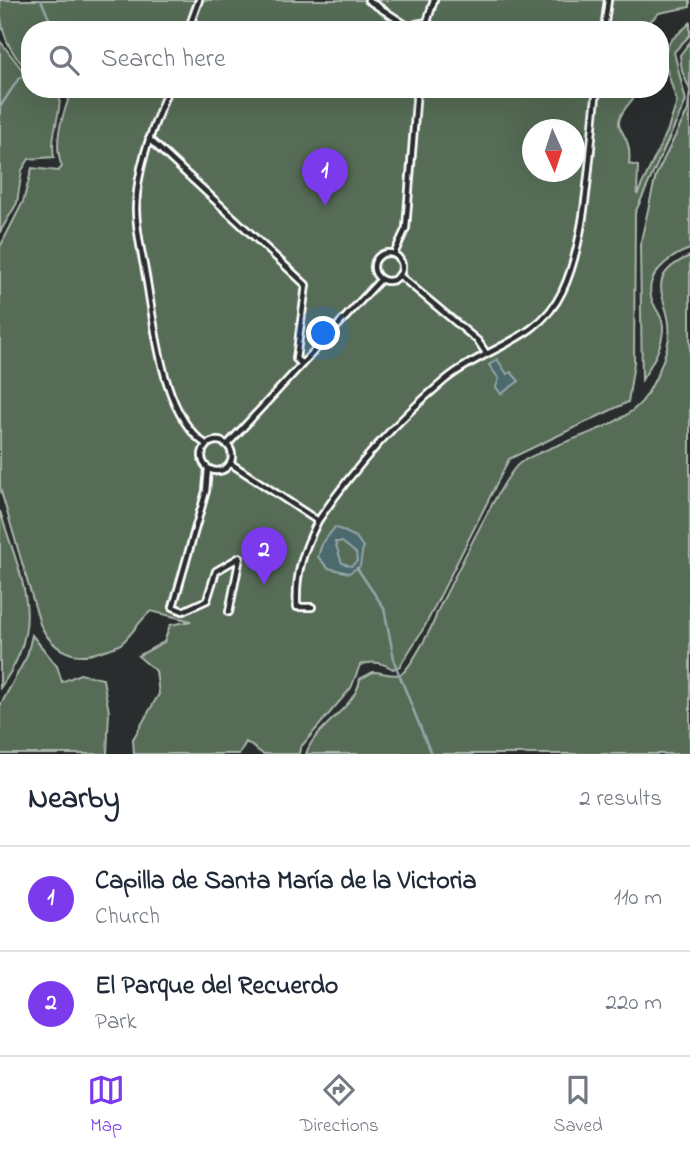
<!DOCTYPE html>
<meta charset="utf-8">
<style>
:root{--surface:#fff;--page:#f6f6f7;--text:#1f2937;--muted:#747a83;--line:#e0e1e3;--accent:#7c3aed}
body{margin:0;font-family:"Indie Flower",sans-serif;background:var(--page);color:var(--text)}
.compass{position:absolute;left:522px;top:119px;width:63px;height:63px;border-radius:50%;background:var(--surface);box-shadow:0 7px 28px #0002;rotate:177deg}
.you{position:absolute;left:324px;top:334px;width:24px;height:24px;margin:-18px;border:5px solid #fff;border-radius:50%;background:#1a73e8;box-shadow:0 0 0 10px #1a73e833}
.badge{display:grid;place-items:center;width:46px;height:46px;border-radius:50%;background:var(--accent);color:#fff;font-size:23px;font-weight:700}
.pin{position:absolute;translate:-50% -58px;filter:drop-shadow(0 2px 4px #0008)}
.pin::after{content:'';position:absolute;top:37px;width:24px;height:21px;background:inherit;clip-path:polygon(0 0,100% 0,50% 100%)}
.list{margin:0;padding:0;list-style:none}
h2{display:flex;justify-content:space-between;align-items:center;height:91px;margin:0;padding:0 28px;font-size:30px}
h2 small{font-size:23px;font-weight:400;color:var(--muted)}
.list li{display:grid;grid-template-columns:46px 1fr auto;gap:21px;align-items:center;box-sizing:border-box;height:105px;padding:0 28px;border-top:2px solid var(--line)}
.list b{display:block;font-size:26px;white-space:nowrap}
.list p{margin:0;font-size:23px;white-space:nowrap;color:var(--muted)}
.list em{font-size:23px;font-style:normal;color:var(--muted)}
.icon{flex:none;width:38px;height:38px;fill:none;stroke:currentColor;stroke-width:2;stroke-linecap:round;stroke-linejoin:round}
.map{position:relative;flex:none;width:690px;height:754px;overflow:hidden}
.search{position:absolute;background:var(--surface);box-shadow:0 7px 28px #0002;left:21px;right:21px;top:21px;height:77px;display:flex;align-items:center;gap:18px;box-sizing:border-box;padding:0 24px;border-radius:28px;color:var(--muted);font-size:26px}
.sheet{height:301px;background:var(--surface)}
nav{display:flex;justify-content:space-around;align-items:center;box-sizing:border-box;height:98px;border-top:2px solid var(--line);background:var(--surface);font-size:19px;color:var(--muted)}
nav a{display:grid;justify-items:center;gap:4px}
nav .on{color:var(--accent)}
.map>svg:first-child{display:block}
.green{fill:#566c57;stroke:#aab6ab;stroke-width:2;fill-rule:evenodd}
.water{fill:#4c6a6e;stroke:#94a6a8;stroke-width:2;fill-rule:evenodd}
.lines{fill:none;stroke-linecap:round;stroke-linejoin:round}
.stream{stroke:#94a6a8;stroke-width:2.5}
.lane-casing{stroke:#fff;stroke-width:10}
.lane{stroke:#2a2d2e;stroke-width:4.5}
</style>
<div class="map">
<svg width="690" height="754" viewBox="0 0 690 754">
<rect width="100%" height="100%" fill="#2a2d2e"/>
<filter id="ink" filterUnits="userSpaceOnUse"><feTurbulence type="fractalNoise" baseFrequency=".0143" numOctaves="2"/><feDisplacementMap in="SourceGraphic" scale="14" xChannelSelector="R" yChannelSelector="G"/><feConvolveMatrix kernelMatrix="1 2 1 2 8 2 1 2 1" color-interpolation-filters="sRGB"/></filter>
<g filter="url(#ink)">
<!-- green -->
<path class="green" d="M0 0H690V7L659 13 641 30H30V72C7 51 0 31 0 0Z
M690 23V35L674 52 686 101 635 213 634 363 628 402 509 459 425 626 400 666 393 669C382 662 372 660 360 665L351 688 300 748 299 754H263L246 742 239 754H134L133 739 159 694 156 671 138 656 164 642 170 625 191 621 151 611C140 620 133 633 122 643 117 647 108 649 102 651 74 662 52 650 40 624L0 488V247L23 202 32 168 58 171 62 167C52 140 63 115 72 89H642C596 137 634 120 629 164L638 166 637 195 667 132 677 102 663 58 670 41ZM532 130H574V172H532Z
M0 41 30 80V89H47L60 97C60 118 50 135 54 157L29 159 22 170 17 203 0 232Z
M690 42V249C670 256 643 275 652 300 656 311 664 318 663 330 662 348 651 365 642 380L640 245 656 175 688 110 690 90 682 71 680 55Z
M690 256V754H306C315 725 356 709 360 679L373 672C382 672 393 677 401 674 410 669 435 623 437 612 450 587 504 473 520 463 552 441 625 430 646 396 656 379 666 357 669 337 674 302 637 279 690 256Z
M0 511C21 579 48 623 0 688Z
M32 635 57 666 62 682 80 674 103 679 109 712 107 754H0V706L27 656Z"/>
<!-- water -->
<path class="water" d="M497 359 507 374 511 372 519 381 501 394 496 387 499 379 489 365Z
M335 527 356 537 363 547 360 566 349 573 328 568 318 557 322 544ZM335 542H342L356 553 357 561 351 566 342 563Z"/>
<g class="lines">
<!-- stream -->
<path class="stream" d="M41 0 54 30
M0 107 19 78 30 74
M357 568 384 608 395 664 431 754
M0 708V710"/>
<!-- lane casing -->
<g class="lane-casing">
<path id="lane" d="M368 0 412 29
M427 22 434 0
M411 29 416 24 427 22 436 30
M188 30 199 0
M604 30 608 0
M168 89C153 128 137 165 136 208 136 232 143 258 147 282 155 329 163 417 207 445
M149 139 306 285 296 359 302 364
M374 267a14 14 0 1 1 28 0a14 14 0 1 1-28 0Z
M394 254 406 228 417 89
M399 275 478 341 486 353
M202 456a15 15 0 1 1 30 0a15 15 0 1 1-30 0Z
M227 445 381 279
M230 463 318 521C353 469 397 420 445 380 483 348 539 341 562 292 588 238 589 150 597 89
M208 468 206 491 173 607 183 611 207 600 216 571 240 557 229 612
M312 607H297C295 574 303 551 318 521"/>
</g>
<!-- lane -->
<use href="#lane" class="lane"/>
</g>
</g>
</svg>
<svg class="compass" viewBox="-18 -18 36 36"><path d="M0-13l5 13h-10z" fill="#e53935"/><path d="M0 13l5-13h-10z" fill="#747a83"/></svg>
<div class="you"></div>
<div class="pin badge" style="left:325px;top:206px">1</div>
<div class="pin badge" style="left:264px;top:585px">2</div>
<div class="search"><svg class="icon" aria-label="search" viewBox="0 0 24 24"><circle cx="10" cy="10" r="6"/><path d="M15 15l6 6"/></svg>Search here</div>
</div>
<section class="sheet">
<h2>Nearby<small>2 results</small></h2>
<ul class="list">
<li><span class="badge">1</span><div><b>Capilla de Santa María de la Victoria</b><p>Church</p></div><em>110 m</em></li>
<li><span class="badge">2</span><div><b>El Parque del Recuerdo</b><p>Park</p></div><em>220 m</em></li>
</ul>
</section>
<nav>
<a class="on"><svg class="icon" aria-label="map" viewBox="0 0 24 24"><path d="M3 6l6-2 6 2 6-2v14l-6 2-6-2-6 2zM9 4v14M15 6v14"/></svg>Map</a>
<a><svg class="icon" aria-label="directions" viewBox="0 0 24 24"><path d="M12 3l9 9-9 9-9-9zM9 14v-3h6M13 9l2 2-2 2"/></svg>Directions</a>
<a><svg class="icon" aria-label="saved" viewBox="0 0 24 24"><path d="M7 4h10v16l-5-4-5 4z"/></svg>Saved</a>
</nav>
